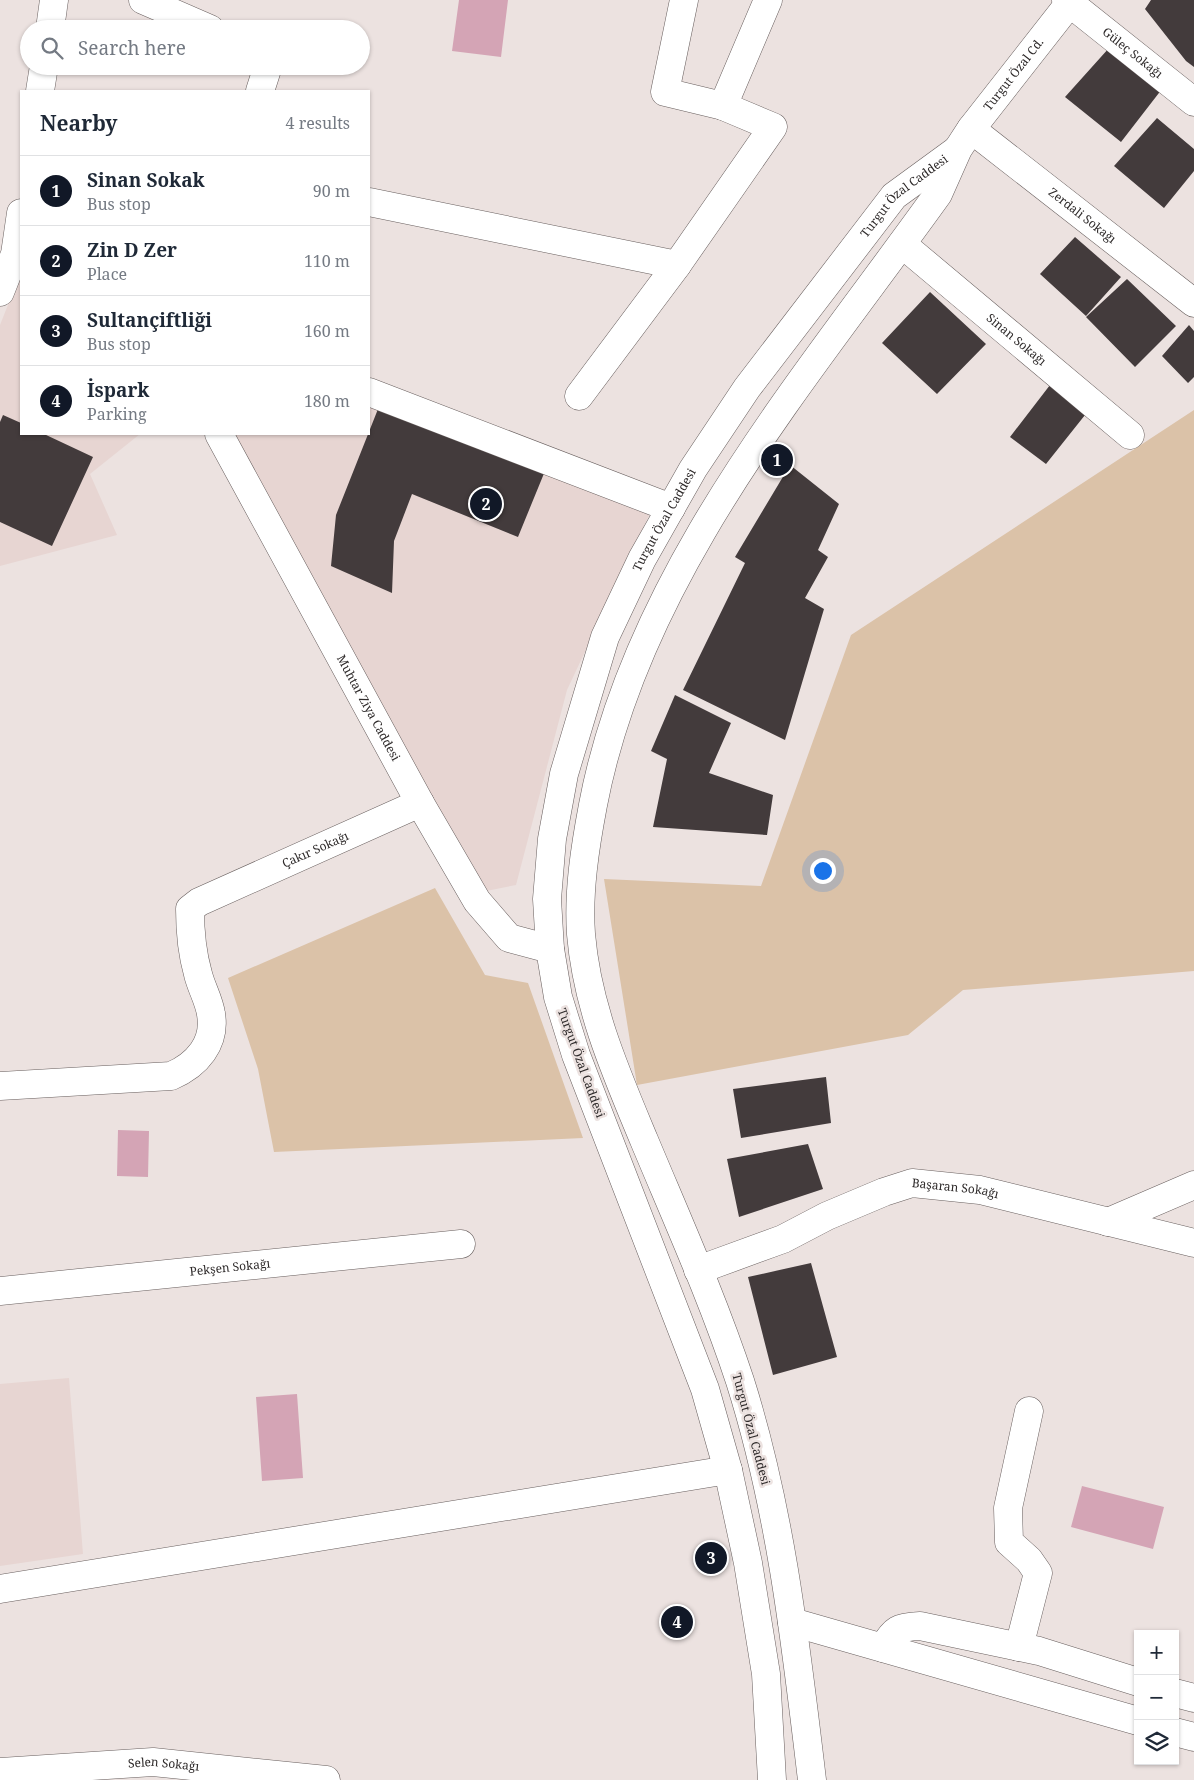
<!DOCTYPE html>
<meta charset="utf-8">
<style>
:root{--surface:#fff;--page:#f6f6f7;--text:#1f2937;--muted:#747a83;--line:#e0e1e3;--accent:#111827}
body{margin:0;font-family:"Noto Serif",serif;background:var(--page);color:var(--text)}
.controls{position:absolute;right:15px;bottom:15px;display:grid;overflow:hidden;border-radius:0px;box-shadow:0 1px 4px #0004}
.controls button{width:45px;height:45px;display:grid;place-items:center;padding:0;border:0;border-bottom:1px solid var(--line);background:var(--surface);color:var(--text);font:25px sans-serif}
.you{position:absolute;left:822px;top:870px;width:18px;height:18px;margin:-12px;border:4px solid #fff;border-radius:50%;background:#1a73e8;box-shadow:0 0 0 8px #1a73e833}
.badge{display:grid;place-items:center;width:32px;height:32px;border-radius:50%;background:var(--accent);color:#fff;font-size:16px;font-weight:700}
.pin{position:absolute;translate:-50% -50%;border:2px solid #fff;box-shadow:0 1px 5px #0006}
.list{margin:0;padding:0;list-style:none}
h2{display:flex;justify-content:space-between;align-items:center;height:65px;margin:0;padding:0 20px;font-size:21px}
h2 small{font-size:16px;font-weight:400;color:var(--muted)}
.list li{display:grid;grid-template-columns:32px 1fr auto;gap:15px;align-items:center;box-sizing:border-box;height:70px;padding:0 20px;border-top:1px solid var(--line)}
.list b{display:block;font-size:19px;white-space:nowrap}
.list p{margin:0;font-size:16px;white-space:nowrap;color:var(--muted)}
.list em{font-size:16px;font-style:normal;color:var(--muted)}
.icon{flex:none;width:28px;height:28px;fill:none;stroke:currentColor;stroke-width:2;stroke-linecap:round;stroke-linejoin:round}
.map{position:relative;flex:none;width:1194px;height:1780px;overflow:hidden}
.search{position:absolute;background:var(--surface);box-shadow:0 1px 4px #0004;left:20px;top:20px;width:350px;height:55px;display:flex;align-items:center;gap:12px;box-sizing:border-box;padding:0 18px;border-radius:28px;color:var(--muted);font-size:19px}
.panel{position:absolute;background:var(--surface);box-shadow:0 1px 4px #0004;left:20px;top:90px;width:350px;height:345px;border-radius:0px}
.map>svg:first-child{display:block}
.built{fill:#e7d5d2}
.green{fill:#dbc2a8}
.water{fill:#d4a4b5}
.building{fill:#433b3c}
.lines{fill:none;stroke-linecap:round;stroke-linejoin:round}
.minor-casing{stroke:#685f5e;stroke-width:29}
.major-casing{stroke:#685f5e;stroke-width:29}
.minor{stroke:#fff;stroke-width:28}
.major{stroke:#fff;stroke-width:28}
.labels{text-anchor:middle;stroke-width:5;stroke-linejoin:round;paint-order:stroke}
.street-label{font-size:12px;fill:#2f2b2b;stroke:#ece2e0}
</style>
<div class="map">
<svg width="1194" height="1780" viewBox="0 0 1194 1780">
<rect width="100%" height="100%" fill="#ece2e0"/>
<!-- built -->
<path class="built" d="M21 272V434H140L90 474 117 535 0 566V325Z
M369 390 651 511 567 690 516 885 471 894 211 434H369Z
M69 1378 83 1554 0 1566V1384Z"/>
<!-- green -->
<path class="green" d="M1194 410V971L963 990 908 1035 637 1085 604 879 761 886 851 635Z
M435 888 485 975 528 983 583 1138 274 1152 258 1069 228 978Z"/>
<!-- water -->
<path class="water" d="M459 0H508L501 57 452 51Z
M118 1130 149 1131 148 1177 117 1176Z
M297 1394 303 1478 262 1481 256 1397Z
M1082 1486 1164 1507 1153 1549 1071 1527Z"/>
<!-- building -->
<path class="building" d="M1151 0H1194V67L1186 61 1145 9Z
M1109 48 1162 89 1121 142 1065 97Z
M1157 118 1194 149V171L1164 208 1114 166Z
M1075 237 1121 277 1086 316 1040 274Z
M1127 279 1176 326 1135 367 1086 317Z
M930 292 986 344 937 394 882 343Z
M1189 325 1194 331V377L1188 383 1162 356Z
M1050 385 1085 415 1046 464 1010 437Z
M378 409 545 471 518 537 412 494 394 541 392 593 331 566 336 515Z
M3 415 21 423V434H44L93 457 52 546 0 522V422Z
M790 465 839 504 818 550 828 557 805 598 824 609 785 740 683 690 745 563 735 557Z
M675 695 731 723 709 773 773 795 767 835 653 827 667 759 651 751Z
M826 1077 831 1123 741 1138 733 1089Z
M808 1144 823 1189 739 1217 727 1159Z
M811 1263 837 1357 773 1375 748 1277Z"/>
<g class="lines">
<!-- minor casing -->
<g class="minor-casing">
<g id="minor">
<path d="M143 0 210 29"/>
<path id="s1" d="M1066 0 1194 102"/>
<path d="M50 29 54 0"/>
<path d="M40 91 44 66"/>
<path d="M260 91 268 66"/>
<path d="M723 106 768 0"/>
<path id="s2" d="M971 129 1194 303"/>
<path d="M369 202 677 265 773 127 723 106 665 92 684 0"/>
<path id="s3" d="M902 244 1130 435"/>
<path d="M0 292 15 254 21 213"/>
<path d="M369 392 671 508"/>
<path d="M579 396 677 265"/>
<path id="s4" d="M219 434 420 803 477 901 509 938 550 949"/>
<path id="s5" d="M0 1086 171 1076C197 1065 216 1043 211 1014 209 1000 201 987 198 974 192 953 190 931 190 909L199 902 420 803"/>
<path d="M1108 1222 1194 1185"/>
<path id="s6" d="M698 1270 783 1239 827 1216 884 1192 912 1183 980 1190 1194 1243"/>
<path id="s7" d="M0 1291 461 1244"/>
<path d="M0 1589 728 1470"/>
<path d="M792 1622 1138 1721"/>
<path d="M1019 1647 1038 1573 1029 1560 1009 1542 1008 1508 1029 1411"/>
<path d="M883 1648C894 1629 898 1627 920 1626L1039 1651 1138 1682"/>
<path d="M1175 1693 1194 1698"/>
<path d="M1175 1732 1194 1737"/>
<path id="s8" d="M0 1772 153 1762 326 1780"/>
</g>
</g>
<!-- major casing -->
<g class="major-casing">
<g id="major">
<path id="s9" d="M772 1780 766 1674 748 1563 728 1470 705 1389 576 1055 558 997 550 949 547 899 552 839 564 774 605 637 642 559 693 469 747 388 894 196 957 150"/>
<path id="s10" d="M812 1780C796 1646 781 1510 740 1381 713 1299 677 1219 644 1140 616 1073 587 1007 581 934 578 892 585 847 593 805 637 573 804 381 938 194L958 149 971 129 1072 0"/>
</g>
</g>
<!-- minor -->
<use href="#minor" class="minor"/>
<!-- major -->
<use href="#major" class="major"/>
</g>
<g class="labels">
<!-- street labels -->
<g class="street-label">
<text dy="4" stroke="none"><textPath href="#s1" startOffset="85">Güleç Sokağı</textPath></text>
<text dy="4" stroke="none"><textPath href="#s10" startOffset="1862">Turgut Özal Cd.</textPath></text>
<text dy="4" stroke="none"><textPath href="#s9" startOffset="1721">Turgut Özal Caddesi</textPath></text>
<text dy="4" stroke="none"><textPath href="#s2" startOffset="141">Zerdali Sokağı</textPath></text>
<text dy="4" stroke="none"><textPath href="#s3" startOffset="149">Sinan Sokağı</textPath></text>
<text dy="4" stroke="none"><textPath href="#s9" startOffset="1316">Turgut Özal Caddesi</textPath></text>
<text dy="4" stroke="none"><textPath href="#s4" startOffset="312">Muhtar Ziya Caddesi</textPath></text>
<text dy="4" stroke="none"><textPath href="#s5" startOffset="498">Çakır Sokağı</textPath></text>
<text transform="translate(581 1063) rotate(70)" y="4">Turgut Özal Caddesi</text>
<text dy="4" stroke="none"><textPath href="#s6" startOffset="275">Başaran Sokağı</textPath></text>
<text dy="4" stroke="none"><textPath href="#s7" startOffset="231">Pekşen Sokağı</textPath></text>
<text transform="translate(751 1429) rotate(75)" y="4">Turgut Özal Caddesi</text>
<text dy="4" stroke="none"><textPath href="#s8" startOffset="164">Selen Sokağı</textPath></text>
</g>
</g>
</svg>
<div class="controls">
<button>+</button>
<button>−</button>
<button><svg class="icon" aria-label="layers" viewBox="0 0 24 24"><path d="M12 4l9 5-9 5-9-5zM3 14l9 5 9-5"/></svg></button>
</div>
<div class="you"></div>
<div class="pin badge" style="left:777px;top:460px">1</div>
<div class="pin badge" style="left:486px;top:504px">2</div>
<div class="pin badge" style="left:711px;top:1558px">3</div>
<div class="pin badge" style="left:677px;top:1622px">4</div>
<div class="search"><svg class="icon" aria-label="search" viewBox="0 0 24 24"><circle cx="10" cy="10" r="6"/><path d="M15 15l6 6"/></svg>Search here</div>
<section class="panel">
<h2>Nearby<small>4 results</small></h2>
<ul class="list">
<li><span class="badge">1</span><div><b>Sinan Sokak</b><p>Bus stop</p></div><em>90 m</em></li>
<li><span class="badge">2</span><div><b>Zin D Zer</b><p>Place</p></div><em>110 m</em></li>
<li><span class="badge">3</span><div><b>Sultançiftliği</b><p>Bus stop</p></div><em>160 m</em></li>
<li><span class="badge">4</span><div><b>İspark</b><p>Parking</p></div><em>180 m</em></li>
</ul>
</section>
</div>
